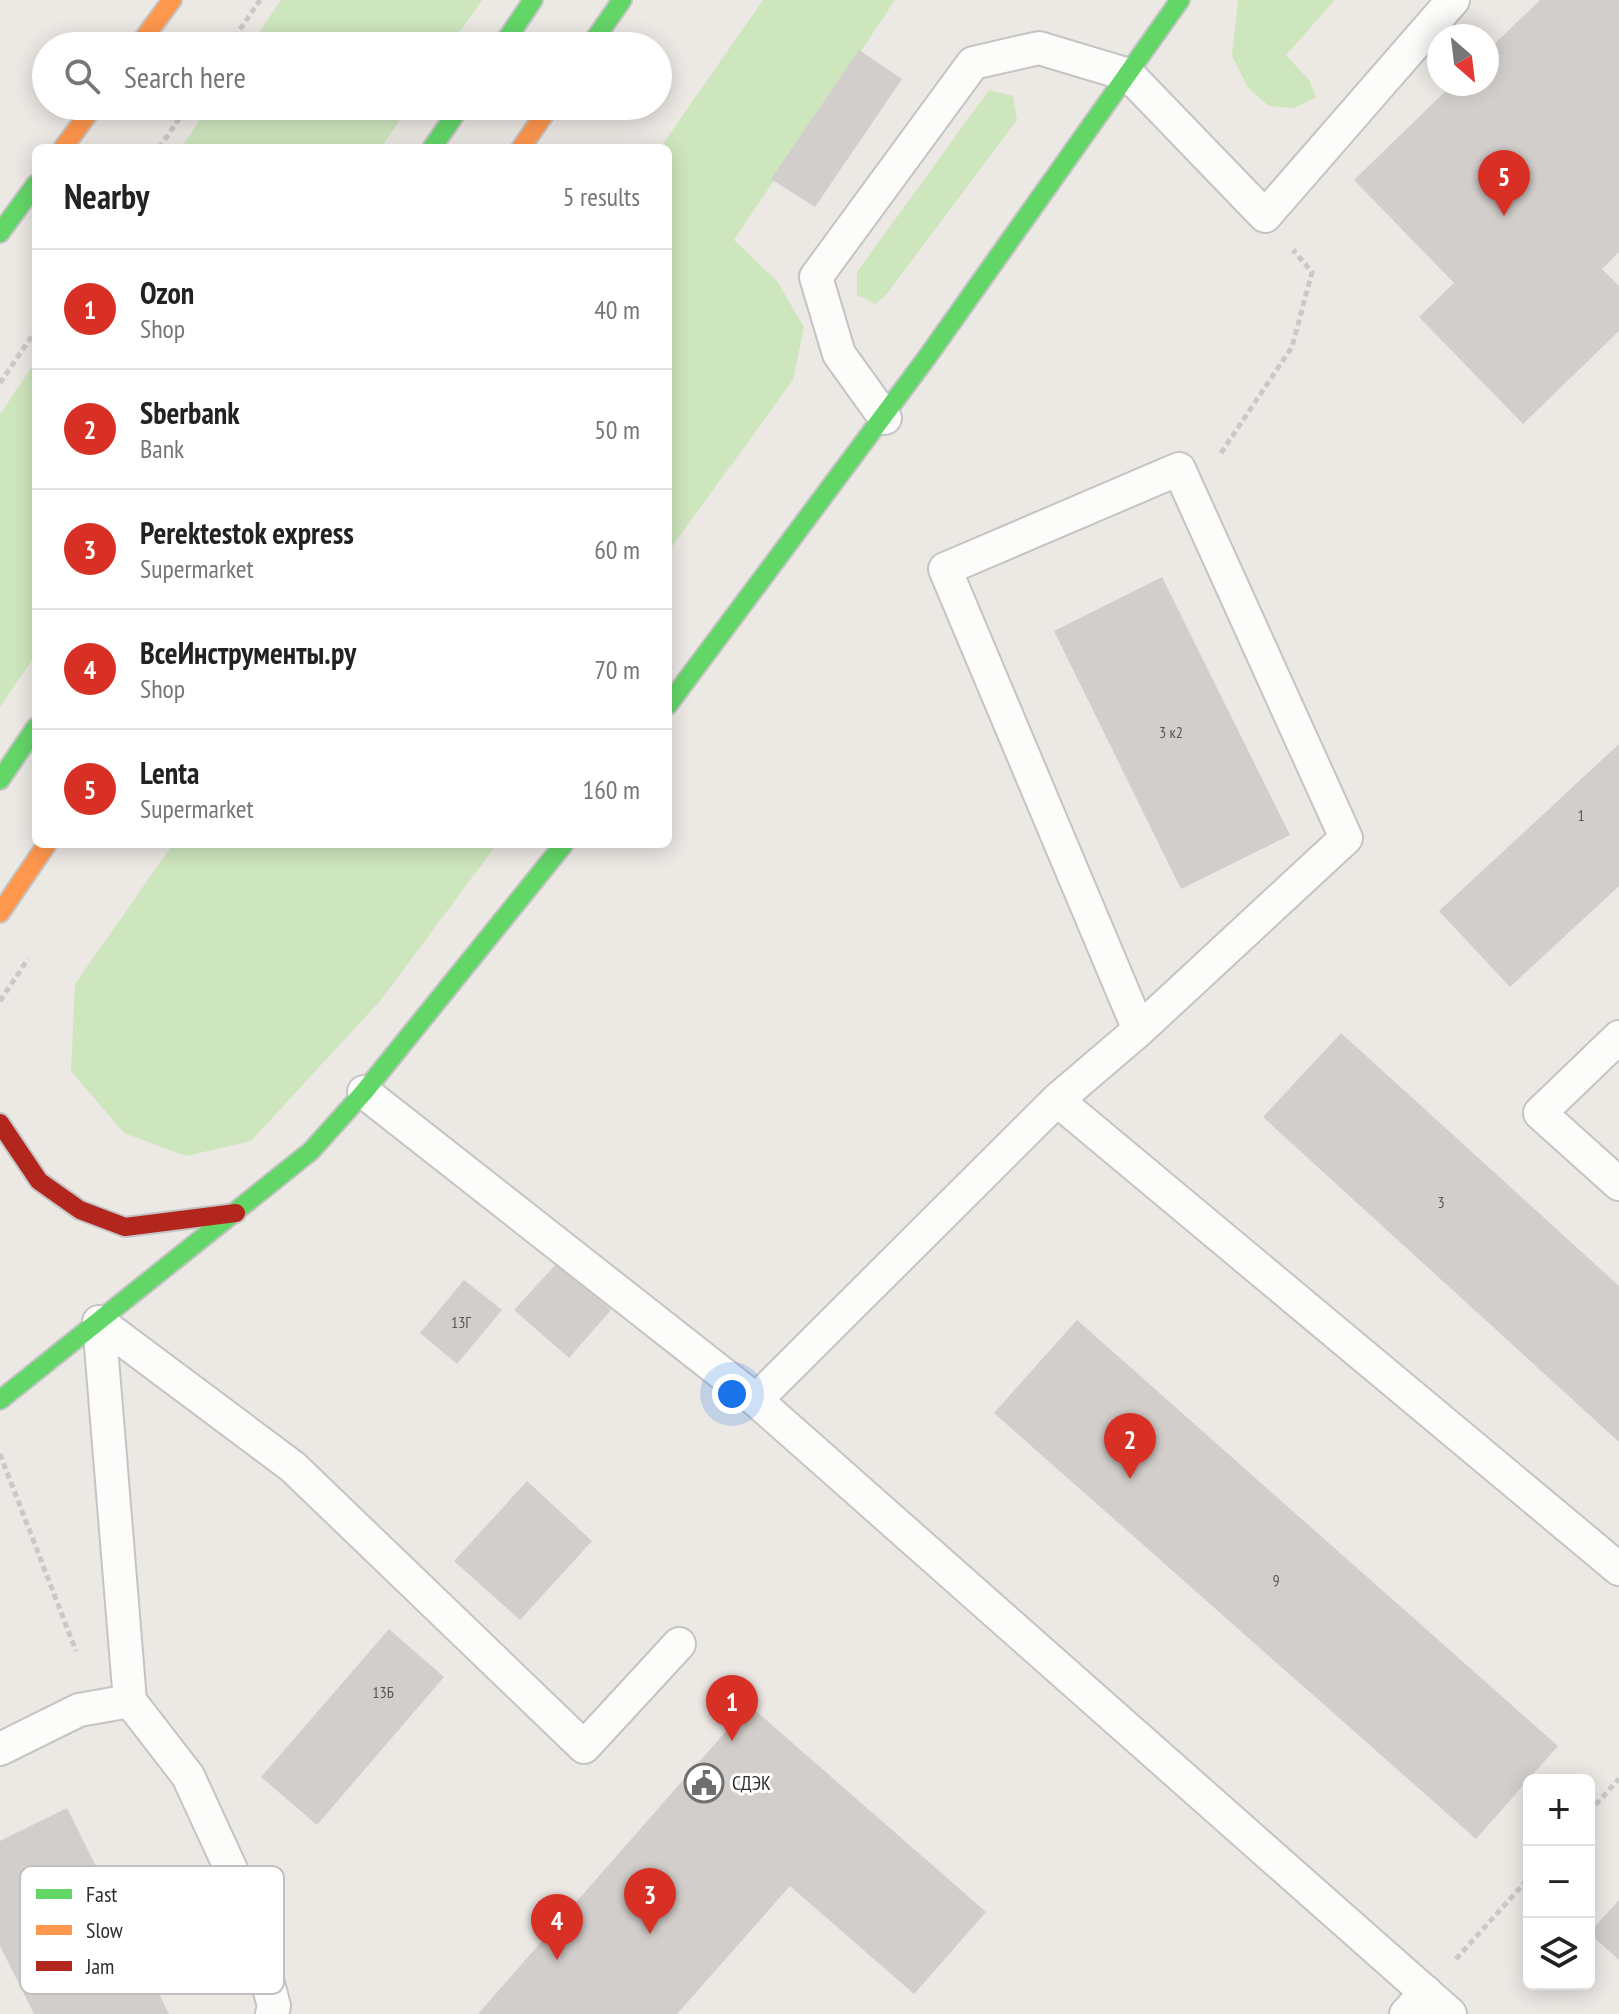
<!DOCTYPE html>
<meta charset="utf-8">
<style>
:root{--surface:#fff;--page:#f2f2f2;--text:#222;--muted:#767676;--line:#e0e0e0;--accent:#d93025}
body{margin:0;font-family:"PT Sans Narrow",sans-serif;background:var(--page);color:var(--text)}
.controls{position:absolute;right:24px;bottom:24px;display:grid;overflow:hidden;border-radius:12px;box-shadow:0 4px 20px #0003}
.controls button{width:72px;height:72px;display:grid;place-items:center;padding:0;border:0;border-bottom:2px solid var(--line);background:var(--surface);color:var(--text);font:40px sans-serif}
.compass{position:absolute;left:1427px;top:24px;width:72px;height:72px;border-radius:50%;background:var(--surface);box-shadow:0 4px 20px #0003;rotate:152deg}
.you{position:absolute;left:732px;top:1394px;width:28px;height:28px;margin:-20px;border:6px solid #fff;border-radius:50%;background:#1a73e8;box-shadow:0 0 0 12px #1a73e833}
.badge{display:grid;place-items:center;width:52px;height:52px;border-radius:50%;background:var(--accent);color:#fff;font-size:26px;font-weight:700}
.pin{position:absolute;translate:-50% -66px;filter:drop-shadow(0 2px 4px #0008)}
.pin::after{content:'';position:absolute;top:42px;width:28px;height:24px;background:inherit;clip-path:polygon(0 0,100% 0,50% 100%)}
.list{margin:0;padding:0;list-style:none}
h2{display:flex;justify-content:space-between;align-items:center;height:104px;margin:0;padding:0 32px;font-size:34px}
h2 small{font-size:26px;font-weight:400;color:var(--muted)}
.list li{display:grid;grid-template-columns:52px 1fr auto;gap:24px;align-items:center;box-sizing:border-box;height:120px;padding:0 32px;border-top:2px solid var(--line)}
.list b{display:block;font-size:30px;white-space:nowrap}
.list p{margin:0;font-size:26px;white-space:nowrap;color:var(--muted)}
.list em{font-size:26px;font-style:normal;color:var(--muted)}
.icon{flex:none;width:44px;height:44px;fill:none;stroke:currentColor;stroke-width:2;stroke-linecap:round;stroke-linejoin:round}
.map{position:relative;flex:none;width:1619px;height:2014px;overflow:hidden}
.search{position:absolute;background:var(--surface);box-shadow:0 4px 20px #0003;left:32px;top:32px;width:640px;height:88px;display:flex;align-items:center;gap:20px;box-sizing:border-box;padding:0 28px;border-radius:44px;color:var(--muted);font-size:30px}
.panel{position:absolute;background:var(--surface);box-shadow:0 4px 20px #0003;left:32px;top:144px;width:640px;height:704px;border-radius:12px}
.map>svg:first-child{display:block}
.green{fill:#cee6be}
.building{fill:#d1cecb}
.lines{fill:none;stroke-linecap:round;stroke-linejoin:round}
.lane-casing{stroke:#c5c4c5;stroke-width:36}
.fast-casing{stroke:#c5c4c5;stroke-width:22}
.slow-casing{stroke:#c5c4c5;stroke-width:22}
.jam-casing{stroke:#c5c4c5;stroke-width:22}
.path{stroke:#c9c9c8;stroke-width:5;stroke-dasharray:6 4;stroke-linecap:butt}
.lane{stroke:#fcfcfb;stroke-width:32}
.fast{stroke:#63d668;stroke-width:18}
.slow{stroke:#ff974d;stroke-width:18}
.jam{stroke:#b3261e;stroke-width:18}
.labels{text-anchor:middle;stroke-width:6;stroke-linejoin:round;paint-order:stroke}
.number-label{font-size:16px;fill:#585857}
.poi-label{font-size:20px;fill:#2e2e2e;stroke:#fff;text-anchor:start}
.key{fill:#fff;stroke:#c0c0c0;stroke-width:2}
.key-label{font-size:22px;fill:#2e2e2e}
</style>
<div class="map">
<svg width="1619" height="2014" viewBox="0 0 1619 2014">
<rect width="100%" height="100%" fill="#ece8e4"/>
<!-- green -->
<path class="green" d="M281 0H482L450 46H250Z
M763 0H895L734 240 777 281 804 327 793 380 668 552V148H660Z
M1238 0H1335L1286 55 1309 80 1316 97 1294 108 1269 106 1248 88 1232 56Z
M989 90 1013 96 1017 120 886 295 875 304 857 295V272Z
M209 106H409L381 148H181Z
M36 361V654L0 707V414Z
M173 844H497L380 1001 251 1141 186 1156 124 1133 71 1071 75 984Z"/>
<!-- building -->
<path class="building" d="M1540 0H1619V252L1602 269 1619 286V331L1523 424 1419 317 1454 283 1354 180 1453 84H1487V51Z
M859 50 902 79 815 207 771 179Z
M1162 577 1290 835 1181 889 1054 631Z
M1619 744V886L1510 987 1439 911Z
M1341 1033 1619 1286V1442L1263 1117Z
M557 1263 611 1310 569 1358 514 1310Z
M464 1280 502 1310 457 1364 420 1333Z
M1077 1320 1558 1746 1476 1839 994 1413Z
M527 1481 592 1541 520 1620 454 1561Z
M389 1629 444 1677 317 1825 261 1777Z
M749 1705 986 1912 914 1994 790 1886 677 2014H478Z
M67 1808 169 2014H34L0 1946V1841Z
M1619 1900V1960L1589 1933Z"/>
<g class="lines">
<!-- lane casing -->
<g class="lane-casing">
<path id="lane" d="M885 418 839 354 816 277 973 63 1039 48 1129 75 1265 216 1453 0
M1139 1030 945 569 1179 469 1346 838 1139 1030 1057 1100 756 1400 1450 2014
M1619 1037 1540 1113 1619 1184
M364 1092 756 1400
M1057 1100 1619 1569
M99 1322 293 1467 584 1747 679 1644
M99 1322 130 1701
M0 1749 79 1710 130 1701 188 1776 246 1902 274 2006 272 2014
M1406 2014 1426 1992"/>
</g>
<!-- fast casing -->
<g class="fast-casing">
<path id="fast" d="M502 46 533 0
M590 46 622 0
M432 148 461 106
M0 233 36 184
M668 705 928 356 1180 0
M0 780 36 727
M0 1400 311 1151 364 1092 564 844"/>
</g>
<!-- slow casing -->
<g class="slow-casing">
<path id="slow" d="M138 46 172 0
M63 148 94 106
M521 148 550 106
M0 913 47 844"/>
</g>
<!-- jam casing -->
<g class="jam-casing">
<path id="jam" d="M0 1123 39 1181 80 1210 125 1227 236 1213"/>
</g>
<!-- path -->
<path class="path" d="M229 46 260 0
M159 148 188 106
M0 383 36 330
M1221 453 1292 347 1312 272 1293 250
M0 1001 28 959
M0 1454 76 1651
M1589 1812 1619 1779
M1456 1959 1529 1878"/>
<!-- lane -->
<use href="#lane" class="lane"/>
<!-- fast -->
<use href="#fast" class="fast"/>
<!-- slow -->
<use href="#slow" class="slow"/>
<!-- jam -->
<use href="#jam" class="jam"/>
</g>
<!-- icons -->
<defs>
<g id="civic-ring" transform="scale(2)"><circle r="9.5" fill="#fff" stroke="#706f6e" stroke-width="1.5"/><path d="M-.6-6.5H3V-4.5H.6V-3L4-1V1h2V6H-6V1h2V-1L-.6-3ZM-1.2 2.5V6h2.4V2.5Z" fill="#706f6e"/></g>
</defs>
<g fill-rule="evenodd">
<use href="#civic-ring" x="704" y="1783"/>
</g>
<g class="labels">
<!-- number labels -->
<g class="number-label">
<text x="1171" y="738">3 к2</text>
<text x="1581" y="821">1</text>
<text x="1441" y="1208">3</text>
<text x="461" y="1328">13Г</text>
<text x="1276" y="1586">9</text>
<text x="383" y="1698">13Б</text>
</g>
<!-- poi labels -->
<g class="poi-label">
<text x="732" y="1790">СДЭК</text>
</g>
</g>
<!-- legend -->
<rect x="20" y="1866" width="264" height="128" rx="12" class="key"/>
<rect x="36" y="1889" width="36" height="10" fill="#63d668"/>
<rect x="36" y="1925" width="36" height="10" fill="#ff974d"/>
<rect x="36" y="1961" width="36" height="10" fill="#b3261e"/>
<g class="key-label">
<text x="86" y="1902">Fast</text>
<text x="86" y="1938">Slow</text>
<text x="86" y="1974">Jam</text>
</g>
</svg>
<div class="controls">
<button>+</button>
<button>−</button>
<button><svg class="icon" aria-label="layers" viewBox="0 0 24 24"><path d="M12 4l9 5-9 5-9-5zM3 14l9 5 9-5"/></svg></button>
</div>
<svg class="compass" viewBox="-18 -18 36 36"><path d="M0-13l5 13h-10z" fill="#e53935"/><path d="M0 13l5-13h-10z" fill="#767676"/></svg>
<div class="you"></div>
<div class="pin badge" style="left:732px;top:1741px">1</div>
<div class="pin badge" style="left:1130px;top:1479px">2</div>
<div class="pin badge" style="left:650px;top:1934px">3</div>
<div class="pin badge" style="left:557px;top:1960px">4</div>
<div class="pin badge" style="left:1504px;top:216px">5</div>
<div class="search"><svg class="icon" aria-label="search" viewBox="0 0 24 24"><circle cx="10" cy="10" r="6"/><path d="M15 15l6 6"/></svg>Search here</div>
<section class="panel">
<h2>Nearby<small>5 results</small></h2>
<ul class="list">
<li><span class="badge">1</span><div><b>Ozon</b><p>Shop</p></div><em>40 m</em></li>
<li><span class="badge">2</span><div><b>Sberbank</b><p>Bank</p></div><em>50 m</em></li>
<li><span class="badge">3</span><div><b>Perektestok express</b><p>Supermarket</p></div><em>60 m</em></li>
<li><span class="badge">4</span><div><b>ВсеИнструменты.ру</b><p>Shop</p></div><em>70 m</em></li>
<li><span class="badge">5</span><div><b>Lenta</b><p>Supermarket</p></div><em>160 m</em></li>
</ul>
</section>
</div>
